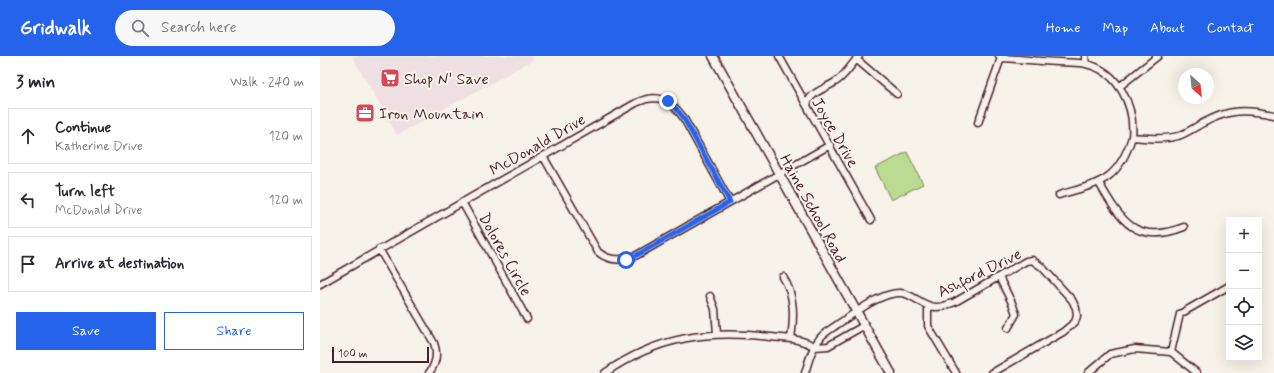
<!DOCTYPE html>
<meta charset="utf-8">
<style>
:root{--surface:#fff;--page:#f7f7f7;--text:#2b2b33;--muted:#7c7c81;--line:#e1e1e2;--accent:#2563eb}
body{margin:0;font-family:Mynerve,sans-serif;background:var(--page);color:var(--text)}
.controls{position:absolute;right:12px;bottom:12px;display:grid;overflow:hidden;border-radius:0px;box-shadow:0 4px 16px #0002}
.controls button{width:36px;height:36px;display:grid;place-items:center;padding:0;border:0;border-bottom:1px solid var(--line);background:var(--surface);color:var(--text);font:20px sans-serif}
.compass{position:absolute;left:858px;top:12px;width:36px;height:36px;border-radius:50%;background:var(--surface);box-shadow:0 4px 16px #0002;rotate:153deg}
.scale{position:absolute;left:12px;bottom:10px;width:97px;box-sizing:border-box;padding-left:4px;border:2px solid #4a1f2b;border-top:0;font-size:11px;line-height:14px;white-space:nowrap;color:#4a1f2b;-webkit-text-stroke:3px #f7f3e8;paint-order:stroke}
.stop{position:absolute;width:12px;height:12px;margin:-9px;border:3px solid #2563eb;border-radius:50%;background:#fff}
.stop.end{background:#2563eb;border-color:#fff;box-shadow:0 1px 4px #0008}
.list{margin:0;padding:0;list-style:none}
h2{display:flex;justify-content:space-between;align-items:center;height:52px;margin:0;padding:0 16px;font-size:17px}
h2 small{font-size:13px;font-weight:400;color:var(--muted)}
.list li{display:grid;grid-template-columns:26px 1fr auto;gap:12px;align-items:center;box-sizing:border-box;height:56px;margin:0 8px 8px;padding:0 8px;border:1px solid var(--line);border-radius:0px}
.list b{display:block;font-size:15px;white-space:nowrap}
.list p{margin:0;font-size:13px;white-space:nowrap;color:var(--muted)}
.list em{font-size:13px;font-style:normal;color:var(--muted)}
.actions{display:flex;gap:8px;padding:12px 16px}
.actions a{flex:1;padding:9px 0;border:1px solid var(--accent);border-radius:0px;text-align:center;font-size:14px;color:var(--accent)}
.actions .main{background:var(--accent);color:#fff}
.icon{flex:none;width:22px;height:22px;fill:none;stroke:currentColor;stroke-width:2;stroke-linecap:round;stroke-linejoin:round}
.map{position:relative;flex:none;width:954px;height:317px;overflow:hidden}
header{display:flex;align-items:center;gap:24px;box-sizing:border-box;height:56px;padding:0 20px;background:var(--accent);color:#fff}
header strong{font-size:19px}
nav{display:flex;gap:22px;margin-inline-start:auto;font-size:14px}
.search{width:280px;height:36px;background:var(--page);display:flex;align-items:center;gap:10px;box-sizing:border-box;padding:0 14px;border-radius:22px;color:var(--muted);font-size:15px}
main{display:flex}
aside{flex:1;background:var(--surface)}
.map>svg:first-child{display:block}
.built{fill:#eedfe3}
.green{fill:#bbdb93;stroke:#827d5f}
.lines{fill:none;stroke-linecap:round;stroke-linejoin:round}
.minor-casing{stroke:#4a1f2b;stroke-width:9}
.tertiary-casing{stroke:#4a1f2b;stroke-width:11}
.minor{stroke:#f7f3e8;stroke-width:6}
.tertiary{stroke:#f7f3e8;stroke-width:8}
.route{stroke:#2563eb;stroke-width:5}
.labels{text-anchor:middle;stroke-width:4;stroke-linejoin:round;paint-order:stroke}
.poi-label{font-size:16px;fill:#4a1f2b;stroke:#f7f3e8;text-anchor:start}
.street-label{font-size:16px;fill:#4a1f2b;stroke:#f7f3e8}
</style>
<header>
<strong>Gridwalk</strong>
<div class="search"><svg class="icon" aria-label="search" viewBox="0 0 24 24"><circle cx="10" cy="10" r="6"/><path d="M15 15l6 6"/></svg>Search here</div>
<nav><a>Home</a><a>Map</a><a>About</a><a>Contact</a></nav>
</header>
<main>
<aside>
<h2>3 min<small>Walk · 240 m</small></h2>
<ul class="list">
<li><svg class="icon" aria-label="ahead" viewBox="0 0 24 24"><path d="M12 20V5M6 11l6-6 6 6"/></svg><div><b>Continue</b><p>Katherine Drive</p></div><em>120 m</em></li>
<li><svg class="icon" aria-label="left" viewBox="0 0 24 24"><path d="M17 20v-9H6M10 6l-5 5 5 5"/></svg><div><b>Turn left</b><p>McDonald Drive</p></div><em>120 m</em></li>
<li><svg class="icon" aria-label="arrive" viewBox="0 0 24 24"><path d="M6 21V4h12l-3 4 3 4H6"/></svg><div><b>Arrive at destination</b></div></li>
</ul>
<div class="actions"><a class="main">Save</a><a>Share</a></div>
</aside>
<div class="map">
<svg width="954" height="317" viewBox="0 0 954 317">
<rect width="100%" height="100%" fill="#f7f3e8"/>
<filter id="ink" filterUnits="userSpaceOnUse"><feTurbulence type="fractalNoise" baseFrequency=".025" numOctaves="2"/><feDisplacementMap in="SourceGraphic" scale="8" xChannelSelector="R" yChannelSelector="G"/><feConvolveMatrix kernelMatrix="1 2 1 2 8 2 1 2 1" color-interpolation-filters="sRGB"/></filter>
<g filter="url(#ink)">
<!-- built -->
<path class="built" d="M32 0H211L213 4 77 79Z"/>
<!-- green -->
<path class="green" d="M587 96 603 128 571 144 555 112Z"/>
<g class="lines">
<!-- minor casing -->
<g class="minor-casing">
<path id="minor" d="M459 0 551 164
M679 0 681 2C700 3 719 5 739 6 748 7 757 6 766 8 799 15 815 51 812 81 827 82 844 84 858 80 867 77 875 71 883 67 909 53 925 53 954 59
M765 0 766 8
M536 3 577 38
M799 31 838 0
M487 50C489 35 507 33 518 24 526 18 532 8 539 0
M658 67 681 2
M223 100 278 196C290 206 303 205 317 199L510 89
M779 127C801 165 816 190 864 171
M739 139C779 127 798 126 812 81
M142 146 207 263
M59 193 114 287C118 298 116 308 109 317
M463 221C475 239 474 261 471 283
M679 221 692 247 696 258 688 272
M0 228 316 47C337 37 350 43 363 61L410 146
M390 240 395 253 397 278
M608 249V270L636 317
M495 291 508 290 545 269
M851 296 860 258 909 230
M851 296 877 317
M285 317C338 280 388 274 451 281 467 283 481 282 495 291
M485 317C489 304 492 291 501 281 505 276 513 272 518 268 534 258 562 235 581 237 594 238 604 252 617 251 623 251 629 248 635 246L706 205 712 204 722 211 752 244 756 252 757 260 755 266 743 276 672 317
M768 317 790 298 815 293 851 296"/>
</g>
<!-- tertiary casing -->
<g class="tertiary-casing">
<path id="tertiary" d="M393 0 571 317"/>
</g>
<!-- minor -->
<use href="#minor" class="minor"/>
<!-- tertiary -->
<use href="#tertiary" class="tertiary"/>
</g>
</g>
<g class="lines" filter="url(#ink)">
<!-- route -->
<path class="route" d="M306 204 317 199 410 146 363 61 354 50 348 45"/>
</g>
<!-- icons -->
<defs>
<g id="supermarket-square" transform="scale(1)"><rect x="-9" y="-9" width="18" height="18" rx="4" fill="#d1495b" stroke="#f7f3e8"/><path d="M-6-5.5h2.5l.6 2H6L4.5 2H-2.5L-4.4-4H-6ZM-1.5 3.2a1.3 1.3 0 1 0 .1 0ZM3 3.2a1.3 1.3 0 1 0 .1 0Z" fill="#fff"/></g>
<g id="office-square" transform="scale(1)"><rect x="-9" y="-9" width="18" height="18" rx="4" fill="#d1495b" stroke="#f7f3e8"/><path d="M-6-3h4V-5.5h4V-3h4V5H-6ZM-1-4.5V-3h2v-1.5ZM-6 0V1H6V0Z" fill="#fff"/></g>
</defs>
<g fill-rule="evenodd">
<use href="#supermarket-square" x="70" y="22"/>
<use href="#office-square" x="45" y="57"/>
</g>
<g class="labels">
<!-- poi labels -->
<g class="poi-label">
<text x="84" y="28">Shop N' Save</text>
<text x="59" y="63">Iron Mountain</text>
</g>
<!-- street labels -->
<g class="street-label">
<text transform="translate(516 76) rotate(60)" y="6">Joyce Drive</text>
<text transform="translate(217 88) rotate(-30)" y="6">McDonald Drive</text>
<text transform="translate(494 152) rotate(61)" y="6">Haine School Road</text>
<text transform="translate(186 198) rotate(61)" y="6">Dolores Circle</text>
<text transform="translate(659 216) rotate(-26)" y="6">Ashford Drive</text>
</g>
</g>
</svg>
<div class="controls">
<button>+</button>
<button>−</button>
<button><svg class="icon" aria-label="locate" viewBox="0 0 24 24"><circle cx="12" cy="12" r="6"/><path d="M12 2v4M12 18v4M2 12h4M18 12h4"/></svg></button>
<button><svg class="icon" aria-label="layers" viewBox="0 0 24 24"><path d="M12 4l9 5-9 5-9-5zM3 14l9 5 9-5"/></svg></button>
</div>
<svg class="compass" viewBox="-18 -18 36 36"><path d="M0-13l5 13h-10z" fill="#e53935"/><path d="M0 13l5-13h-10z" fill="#7c7c81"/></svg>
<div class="scale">100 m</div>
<div class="stop" style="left:306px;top:204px"></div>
<div class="stop end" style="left:348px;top:45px"></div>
</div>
</main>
